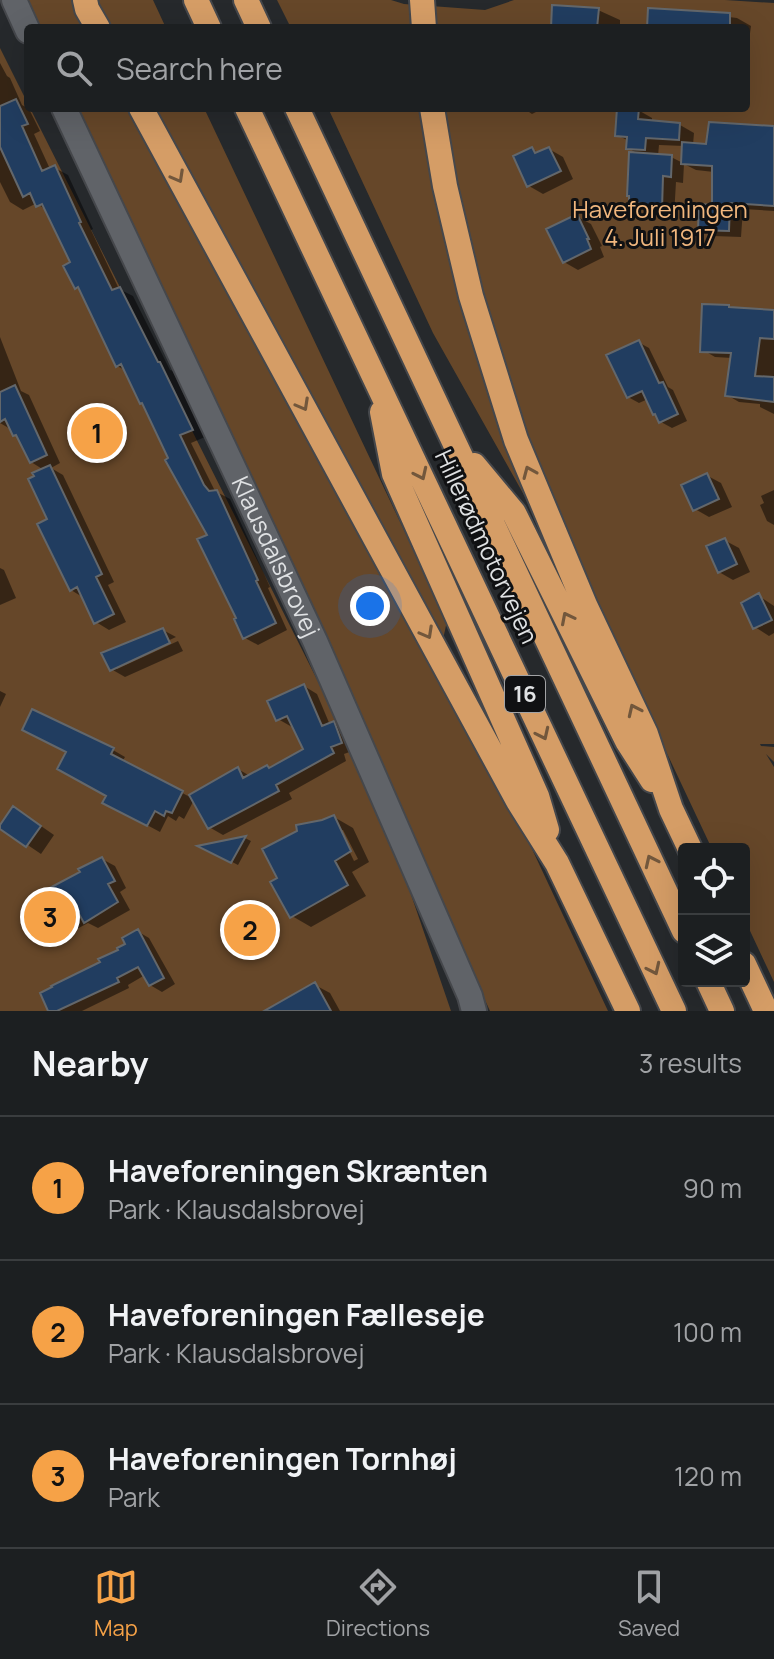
<!DOCTYPE html>
<meta charset="utf-8">
<style>
:root{--surface:#1c1f21;--page:#292c2e;--text:#f1f3f6;--muted:#a0a2a5;--line:#3a3d3f;--accent:#f6a247}
body{margin:0;font-family:Manrope,sans-serif;background:var(--page);color:var(--text)}
.controls{position:absolute;right:24px;bottom:24px;display:grid;overflow:hidden;border-radius:8px;box-shadow:0 8px 32px #0002}
.controls button{width:72px;height:72px;display:grid;place-items:center;padding:0;border:0;border-bottom:2px solid var(--line);background:var(--surface);color:var(--text);font:40px sans-serif}
.you{position:absolute;left:370px;top:606px;width:28px;height:28px;margin:-20px;border:6px solid #fff;border-radius:50%;background:#1a73e8;box-shadow:0 0 0 12px #1a73e833}
.badge{display:grid;place-items:center;width:52px;height:52px;border-radius:50%;background:var(--accent);color:#111;font-size:26px;font-weight:700}
.pin{position:absolute;translate:-50% -50%;border:4px solid #fff;box-shadow:0 2px 8px #0006}
.list{margin:0;padding:0;list-style:none}
h2{display:flex;justify-content:space-between;align-items:center;height:104px;margin:0;padding:0 32px;font-size:34px}
h2 small{font-size:26px;font-weight:400;color:var(--muted)}
.list li{display:grid;grid-template-columns:52px 1fr auto;gap:24px;align-items:center;box-sizing:border-box;height:144px;padding:0 32px;border-top:2px solid var(--line)}
.list b{display:block;font-size:30px;white-space:nowrap}
.list p{margin:0;font-size:26px;white-space:nowrap;color:var(--muted)}
.list em{font-size:26px;font-style:normal;color:var(--muted)}
.icon{flex:none;width:44px;height:44px;fill:none;stroke:currentColor;stroke-width:2;stroke-linecap:round;stroke-linejoin:round}
.map{position:relative;flex:none;width:774px;height:1011px;overflow:hidden}
.search{position:absolute;background:var(--surface);box-shadow:0 8px 32px #0002;left:24px;right:24px;top:24px;height:88px;display:flex;align-items:center;gap:20px;box-sizing:border-box;padding:0 28px;border-radius:8px;color:var(--muted);font-size:30px}
.sheet{height:536px;background:var(--surface)}
nav{display:flex;justify-content:space-around;align-items:center;box-sizing:border-box;height:112px;border-top:2px solid var(--line);background:var(--surface);font-size:22px;color:var(--muted)}
nav a{display:grid;justify-items:center;gap:4px}
nav .on{color:var(--accent)}
.map>svg:first-child{display:block}
.green{fill:#664729}
.shadow{fill:#0007;fill-rule:evenodd}
.building{fill:#213d60;stroke:#63676b;stroke-width:2}
.lines{fill:none;stroke-linecap:round;stroke-linejoin:round}
.minor-casing{stroke:#45474b;stroke-width:28}
.highway-casing{stroke:#45474b;stroke-width:28}
.minor{stroke:#606368;stroke-width:24}
.highway{stroke:#d59d66;stroke-width:24}
.oneway{stroke:#72573c}
.labels{text-anchor:middle;stroke-width:6;stroke-linejoin:round;paint-order:stroke}
.shield{fill:#101113;stroke:#a2a3a5;stroke-width:2}
.shield-label{font-size:22px;font-weight:bold;fill:#e0e2e4}
.park-label{font-size:24px;fill:#f1b77e;stroke:#101113}
.street-label{font-size:24px;fill:#e0e2e4;stroke:#101113}
</style>
<div class="map">
<svg width="774" height="1011" viewBox="0 0 774 1011">
<rect width="100%" height="100%" fill="#26292c"/>
<!-- green -->
<path class="green" d="M21 0H153L166 28H35Z
M277 0H391L404 4 485 10 514 0H725L774 3V744H760L761 746 774 747V762L766 754 774 767V982L744 918V849H712L656 730 433 333 328 108H746V28H291Z
M0 48 28 104V108H30L381 807 451 1011H0Z
M72 108H204L447 621 435 676 532 849 608 1011H490L318 635Z"/>
<!-- shadow -->
<path class="shadow" d="M598 10 620 20V28H553Z
M729 17 737 18 751 26 748 48 746 47V28H649Z
M0 63 7 76 10 78 22 105 29 109 40 131 34 134 50 169 55 168 68 175 93 229 91 230 119 289 133 296 170 370 173 371 205 437 191 443 215 491 230 499 270 587 268 588 287 630 258 645 245 638 209 536 145 405 141 403 127 371 117 366 83 291 76 288 73 263 47 211 37 203 23 210 10 202 0 182V149L7 146 0 132Z
M523 108H544L532 114Z
M638 110 652 118V122L680 125 694 133 693 145 708 146 774 128V211L743 209 741 237 713 236 700 228 714 207V172L696 170 684 164 683 183 676 182 674 216 655 215 631 202 640 155 628 148 629 141 617 135ZM659 145 684 146 683 163 671 157 658 156Z
M532 149 540 153 549 149 563 157 573 179 543 194 529 186Z
M576 216 591 224 602 246 600 247 604 257 578 270 564 262Z
M774 311V414L760 407V404L739 402 727 395 732 358 715 357 703 350Z
M0 337 21 391 29 395 60 463 51 468 63 475 114 582 108 585 126 622 109 630 96 622 84 598 71 590 36 477 44 470 31 462 20 438 14 435 12 430 0 423Z
M638 342 649 348 668 387 673 390 687 421 672 428 661 422 659 416 655 414 648 399 639 403 628 397Z
M706 475 721 483 732 507 709 517 695 509Z
M774 490V525L767 521 760 505 764 503 761 496Z
M724 540 739 548 750 572 733 580 719 572Z
M0 568 4 570 16 598 0 605Z
M759 596 774 606V633L769 636 755 627Z
M163 630 176 637 117 665V669L178 641 183 651 125 677 111 669Z
M304 686 317 694 330 725 333 723 347 731 355 750 344 754 346 761 289 793 292 799 223 835 209 827 194 800 184 819 179 816 176 821 168 816 160 832 117 809 108 795 33 712 113 750 125 757 122 762 190 797 238 769 250 776 271 769 306 750 294 726 292 727 278 719Z
M0 691 6 694 0 707Z
M28 817 54 835 41 854 1 827Z
M334 817 353 828 369 862 352 872 366 896 311 927 292 916ZM339 830H343L358 859 354 861Z
M245 838 251 841 238 865 203 847Z
M102 859 115 866 126 888 120 892 130 910 98 928 88 923 75 930 62 923Z
M137 931 149 938 175 984 162 992 150 985 145 975 128 985 129 988 82 1011H51L103 963 128 945Z
M315 985 330 993 340 1011H290Z"/>
<!-- building -->
<path class="building" d="M552 5 599 8 597 28H551Z
M648 8 730 13V28H647Z
M16 99 28 124 22 126 42 171 55 165 81 222 79 223 112 290 120 287 158 362H160L193 430 180 435 204 485 209 491 217 490 258 580 256 581 276 623 243 639 234 619 236 618 197 539 207 535 165 460 168 458 142 403 140 404 121 364 116 367 78 287 75 289 63 266 70 262 42 204 36 207 30 193 23 197 0 147V106Z
M617 108H639L638 119 680 123 679 140 646 138 645 150 626 149 627 137 615 136Z
M709 122 774 126V206L730 203 729 231 698 230 699 204 712 205V166L681 164 682 142 706 144Z
M532 147 535 153 549 147 561 171 527 187 513 156Z
M629 152 672 155 671 177 663 176 662 209 641 208V203H629V196H627Z
M577 214 589 239H587L591 249 563 263 546 229Z
M702 304 729 305V307L774 310V339L760 338 755 376 774 377V402L725 396 731 353 700 352Z
M639 340 659 383 663 382 678 414 659 423 655 414 653 415 642 391 627 398 606 355Z
M15 385 47 455 30 463 16 435 13 436 5 419 0 422V392Z
M50 465 102 574 96 577 114 614 94 624 77 587 70 591 37 524 47 519 28 479 34 476 32 473Z
M707 473 719 499 693 511 681 485Z
M725 538 737 564 718 573 706 546Z
M759 593 772 620 753 629 741 603Z
M163 628 170 643 110 671 101 653Z
M304 684 322 726 334 721 342 743 331 747 334 753 276 785 279 791 208 829 189 795 238 767 243 778 267 765 269 768 303 749 287 716 276 721 267 701Z
M32 709 114 748 111 754 183 791 172 813 166 811 164 816 155 811 147 826 102 803 106 796 57 769 66 752 22 730Z
M13 806 41 826 26 847 0 829V825Z
M334 815 351 851 335 861 348 885 290 918 270 882 277 878 262 849 297 831 296 825 322 820Z
M246 836 231 863 197 846Z
M102 857 115 881 108 884 118 902 84 923 79 914 60 924 42 892 80 872 78 869Z
M138 929 164 978 149 986 138 967 117 978 119 982 57 1011H48L40 993 52 987 51 986 100 962 98 959 118 950 117 948 125 944 122 938Z
M315 982 331 1011H264Z"/>
<g class="lines">
<!-- minor casing -->
<g class="minor-casing">
<g id="minor">
<path d="M14 0 28 31"/>
<path id="s1" d="M64 108 315 641 470 996 474 1011"/>
</g>
</g>
<!-- highway casing -->
<g class="highway-casing">
<path id="highway" d="M85 0 87 9 98 28
M196 0 209 28
M246 0 259 28
M422 0 424 28
M141 108 518 801 557 863 628 1011
M247 108 674 1011
M297 108 684 931
M432 108 445 186 471 296 516 440 585 605 646 734 671 809 690 849
M382 412 394 474 537 796 547 830
M474 465 514 513 627 741 652 780
M744 964 766 1011
M708 981 722 1011"/>
</g>
<!-- minor -->
<use href="#minor" class="minor"/>
<!-- highway -->
<use href="#highway" class="highway"/>
</g>
<!-- one-way arrows -->
<defs><path id="oneway-chevron" d="M-2-3.5L2.5 0L-2 3.5" fill="none" stroke-width="1.6" stroke-linecap="round" stroke-linejoin="round" transform="scale(2)"/></defs>
<g class="oneway">
<use href="#oneway-chevron" transform="translate(178 177) rotate(61)"/>
<use href="#oneway-chevron" transform="translate(303 405) rotate(61)"/>
<use href="#oneway-chevron" transform="translate(529 472) rotate(-113)"/>
<use href="#oneway-chevron" transform="translate(421 474) rotate(65)"/>
<use href="#oneway-chevron" transform="translate(567 618) rotate(-117)"/>
<use href="#oneway-chevron" transform="translate(427 633) rotate(61)"/>
<use href="#oneway-chevron" transform="translate(634 710) rotate(-115)"/>
<use href="#oneway-chevron" transform="translate(543 734) rotate(65)"/>
<use href="#oneway-chevron" transform="translate(651 861) rotate(-115)"/>
<use href="#oneway-chevron" transform="translate(654 969) rotate(65)"/>
</g>
<g class="labels">
<!-- shield labels -->
<rect class="shield" x="505" y="676" width="40" height="36" rx="6"/>
<g class="shield-label">
<text x="525" y="702">16</text>
</g>
<!-- park labels -->
<g class="park-label">
<text x="660" y="218">Haveforeningen<tspan x="660" dy="28">4. Juli 1917</tspan></text>
</g>
<!-- street labels -->
<g class="street-label">
<text transform="translate(486 547) rotate(65)" y="8">Hillerødmotorvejen</text>
<text dy="8" stroke="none"><textPath href="#s1" startOffset="496">Klausdalsbrovej</textPath></text>
</g>
</g>
</svg>
<div class="controls">
<button><svg class="icon" aria-label="locate" viewBox="0 0 24 24"><circle cx="12" cy="12" r="6"/><path d="M12 2v4M12 18v4M2 12h4M18 12h4"/></svg></button>
<button><svg class="icon" aria-label="layers" viewBox="0 0 24 24"><path d="M12 4l9 5-9 5-9-5zM3 14l9 5 9-5"/></svg></button>
</div>
<div class="you"></div>
<div class="pin badge" style="left:97px;top:433px">1</div>
<div class="pin badge" style="left:250px;top:930px">2</div>
<div class="pin badge" style="left:50px;top:917px">3</div>
<div class="search"><svg class="icon" aria-label="search" viewBox="0 0 24 24"><circle cx="10" cy="10" r="6"/><path d="M15 15l6 6"/></svg>Search here</div>
</div>
<section class="sheet">
<h2>Nearby<small>3 results</small></h2>
<ul class="list">
<li><span class="badge">1</span><div><b>Haveforeningen Skrænten</b><p>Park · Klausdalsbrovej</p></div><em>90 m</em></li>
<li><span class="badge">2</span><div><b>Haveforeningen Fælleseje</b><p>Park · Klausdalsbrovej</p></div><em>100 m</em></li>
<li><span class="badge">3</span><div><b>Haveforeningen Tornhøj</b><p>Park</p></div><em>120 m</em></li>
</ul>
</section>
<nav>
<a class="on"><svg class="icon" aria-label="map" viewBox="0 0 24 24"><path d="M3 6l6-2 6 2 6-2v14l-6 2-6-2-6 2zM9 4v14M15 6v14"/></svg>Map</a>
<a><svg class="icon" aria-label="directions" viewBox="0 0 24 24"><path d="M12 3l9 9-9 9-9-9zM9 14v-3h6M13 9l2 2-2 2"/></svg>Directions</a>
<a><svg class="icon" aria-label="saved" viewBox="0 0 24 24"><path d="M7 4h10v16l-5-4-5 4z"/></svg>Saved</a>
</nav>
